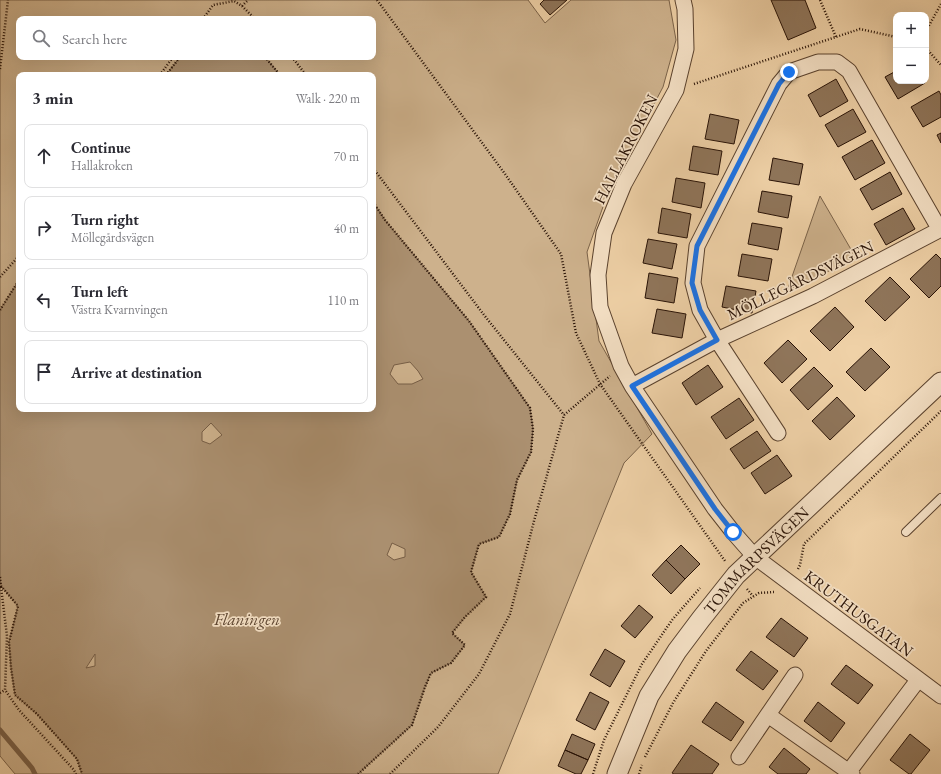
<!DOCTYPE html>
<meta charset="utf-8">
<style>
:root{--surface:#fff;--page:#f7f7f7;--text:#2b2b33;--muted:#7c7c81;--line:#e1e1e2}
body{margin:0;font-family:"EB Garamond",serif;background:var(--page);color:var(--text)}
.controls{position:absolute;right:12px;top:12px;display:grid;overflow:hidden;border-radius:8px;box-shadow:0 4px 16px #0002}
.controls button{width:36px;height:36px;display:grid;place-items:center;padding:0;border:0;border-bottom:1px solid var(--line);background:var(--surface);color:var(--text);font:20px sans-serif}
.stop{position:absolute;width:12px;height:12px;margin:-9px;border:3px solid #1a73e8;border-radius:50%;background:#fff}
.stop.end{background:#1a73e8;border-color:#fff;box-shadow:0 1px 4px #0008}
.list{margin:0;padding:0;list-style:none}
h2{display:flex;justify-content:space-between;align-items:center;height:52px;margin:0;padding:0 16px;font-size:17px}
h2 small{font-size:13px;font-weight:400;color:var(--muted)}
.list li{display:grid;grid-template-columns:26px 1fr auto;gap:12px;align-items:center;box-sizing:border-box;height:64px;margin:0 8px 8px;padding:0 8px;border:1px solid var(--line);border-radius:8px}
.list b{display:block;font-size:15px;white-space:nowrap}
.list p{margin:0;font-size:13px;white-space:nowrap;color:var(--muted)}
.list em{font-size:13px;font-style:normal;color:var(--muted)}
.icon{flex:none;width:22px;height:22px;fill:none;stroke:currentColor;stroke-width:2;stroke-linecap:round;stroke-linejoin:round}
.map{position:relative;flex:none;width:941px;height:774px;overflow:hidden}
.search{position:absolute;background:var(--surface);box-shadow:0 4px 16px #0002;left:16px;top:16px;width:360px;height:44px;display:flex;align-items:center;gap:10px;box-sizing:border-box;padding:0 14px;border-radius:8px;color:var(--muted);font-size:15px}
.panel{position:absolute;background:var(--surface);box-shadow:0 4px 16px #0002;left:16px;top:72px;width:360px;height:340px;border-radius:8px}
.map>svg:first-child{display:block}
.green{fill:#cdb18c;stroke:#7a6249;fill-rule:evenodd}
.water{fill:#ab9070;stroke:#775e46;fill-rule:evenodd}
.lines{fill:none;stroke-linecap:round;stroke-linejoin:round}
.stream{stroke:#775e46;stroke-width:5}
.building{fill:#8f755a;stroke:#281206}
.service-casing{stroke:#5a422e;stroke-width:10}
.minor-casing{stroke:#5a422e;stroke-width:17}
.tertiary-casing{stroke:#5a422e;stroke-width:21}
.path{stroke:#281206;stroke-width:2.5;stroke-dasharray:1 2;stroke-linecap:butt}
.service{stroke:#f5e1c6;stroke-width:8}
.minor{stroke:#f5e1c6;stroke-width:15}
.tertiary{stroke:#f5e1c6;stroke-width:19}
.route{stroke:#1a73e8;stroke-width:5}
.labels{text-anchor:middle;stroke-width:3.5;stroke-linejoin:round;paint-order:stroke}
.street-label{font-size:16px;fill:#281206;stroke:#f5e1c6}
.water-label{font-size:17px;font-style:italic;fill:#5c4430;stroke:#f5e1c6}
</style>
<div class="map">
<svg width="941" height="774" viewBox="0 0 941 774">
<rect width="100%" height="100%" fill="#efd1a7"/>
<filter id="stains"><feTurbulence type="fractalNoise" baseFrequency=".005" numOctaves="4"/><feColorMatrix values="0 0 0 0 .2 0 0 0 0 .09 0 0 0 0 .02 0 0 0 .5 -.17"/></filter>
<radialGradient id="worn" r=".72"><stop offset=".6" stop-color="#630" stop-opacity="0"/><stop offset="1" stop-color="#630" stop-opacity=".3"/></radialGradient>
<!-- green -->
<path class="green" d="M0 0H528L545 23 571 0H669L676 40 663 87 610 187 587 252 599 341 652 434 624 463 498 774H15L0 756ZM19 19H373V57H19ZM19 75H373V409H19Z
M820 196 856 258 787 291Z"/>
<!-- water -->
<path class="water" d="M180 57H265L280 75H166Z
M373 202 385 220 469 321 530 408 533 429 531 452 517 480 510 514 499 537 479 544 471 572 486 597 465 617 452 633 465 645 451 663 431 673 425 687 412 725 358 774H82L77 759 37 714 15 695 11 668 9 642 18 606 1 586 0 577V310L19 280V409H373ZM410 362 418 371 423 379 412 384H398L390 374 394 365ZM211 423 222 435 210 444 202 441V432ZM392 543 405 549V557L394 560 387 555ZM95 654V666L86 668Z"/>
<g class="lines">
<!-- stream -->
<path class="stream" d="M0 730 32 768 35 774"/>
</g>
<!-- building -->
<path class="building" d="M544 0H567L550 15 540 4Z
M771 0H805L816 28 788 40Z
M896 71V81H924L925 83 898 99 885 77Z
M836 79 848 101 820 117 808 95Z
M939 91 941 95V117L923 127 911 107Z
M853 109 866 132 838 147 825 125Z
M710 114 739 120 734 144 705 139Z
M941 133V143L937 135Z
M872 140 885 163 855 180 842 157Z
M693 146 722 151 718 175 689 170Z
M773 158 803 164 799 185 769 180Z
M890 172 902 194 872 210 860 189Z
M676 178 705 183 701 208 672 202Z
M762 191 792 196 788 218 758 212Z
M662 208 691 214 687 238 658 233Z
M903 208 915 229 886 245 874 224Z
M752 223 782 228 778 250 748 244Z
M648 239 677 244 672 269 643 263Z
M742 254 772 259 768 281 738 276Z
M936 254 941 259V286L929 298 910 279Z
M649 273 678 278 674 303 645 298Z
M890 277 910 297 885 321 865 301Z
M726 286 756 291 752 313 722 307Z
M835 307 854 327 830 351 810 331Z
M657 309 686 314 682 338 652 333Z
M788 340 807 359 782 383 764 363Z
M871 348 890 367 865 391 846 372Z
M708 365 723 387 696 405 682 383Z
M814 367 833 386 808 410 790 390Z
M837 397 855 416 830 440 812 421Z
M739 398 754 420 726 439 711 417Z
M757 431 771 451 744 469 730 449Z
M777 455 792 476 765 494 751 473Z
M681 545 700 564 685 579 666 560Z
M666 560 685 579 671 594 652 575Z
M639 605 653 617 635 638 621 626Z
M781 618 808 638 794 657 766 637Z
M605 649 625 661 610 687 590 675Z
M751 651 778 671 763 690 736 670Z
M846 665 873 685 858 704 831 684Z
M590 692 609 702 595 730 576 720Z
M716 702 744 722 731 741 702 722Z
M818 702 845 723 831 742 804 721Z
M572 734 595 744 588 760 565 750Z
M910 734 930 750 911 774H909L890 760Z
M691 745 719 764 712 774H674L672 773Z
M784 748 810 769 806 774H778L769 767Z
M565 750 588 760 581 774H576L558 766Z"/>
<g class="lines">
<!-- service casing -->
<g class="service-casing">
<path id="service" d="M906 532 941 498"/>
</g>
<!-- minor casing -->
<g class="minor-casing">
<path id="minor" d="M683 0 685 9 686 49 676 90 624 184 604 233 598 275 600 307 621 366 632 386 715 509 733 532 755 557 941 696
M632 386 717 340 813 296 941 229
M778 433 717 340 700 310 693 283 697 246 779 84 789 72 818 62H837L849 71 940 230
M768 715 852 774
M739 757 795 675
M847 774 918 680"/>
</g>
<!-- tertiary casing -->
<g class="tertiary-casing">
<g id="tertiary">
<path id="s1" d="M617 774 649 696 677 651 701 619 736 575 941 382"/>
</g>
</g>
<!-- path -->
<path class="path" d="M377 0 505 174 561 254 576 333 600 384 725 561
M820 0 836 37
M242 6 248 0
M203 19 213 5 234 1 242 6 255 19
M926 31 941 4
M926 48 941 65
M265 57 280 75
M292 57 306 75
M0 69 8 0
M160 75 173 57
M166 75 180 57
M694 84 860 29 896 37
M373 168 484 315 564 415
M0 277 19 256
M0 310 19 280
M798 569 800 565 804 544 941 411
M0 577 1 586 18 606 9 642 11 668 15 695 37 714 77 759 82 774
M1 587 7 636 5 690 19 710 74 770 76 774
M747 589 753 596
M0 693 5 690
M645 757 673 703 706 651 743 603 759 593 774 592
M358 774 412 725 425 687 431 673 451 663 465 645 452 633 465 617 486 597 471 572 479 544 499 537 510 514 517 480 531 452 533 429 530 408 469 321 385 220 373 202
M390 774 438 727 479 674 510 614 534 521 564 415 610 376
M593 774 604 740 642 664 672 620 700 588
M639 774 642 765"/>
<!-- service -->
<use href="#service" class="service"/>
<!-- minor -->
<use href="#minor" class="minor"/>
<!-- tertiary -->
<use href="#tertiary" class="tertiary"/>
</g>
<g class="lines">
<!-- route -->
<path class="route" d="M733 532 715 509 632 386 717 340 700 310 692 283 697 246 779 84 789 72"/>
</g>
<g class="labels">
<!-- street labels -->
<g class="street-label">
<text transform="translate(625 149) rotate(-63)" y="6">HALLAKROKEN</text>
<text transform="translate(800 280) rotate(-26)" y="6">MÖLLEGÅRDSVÄGEN</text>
<text dy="6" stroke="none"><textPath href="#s1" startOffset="258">TOMMARPSVÄGEN</textPath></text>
<text transform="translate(859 613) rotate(37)" y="6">KRUTHUSGATAN</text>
</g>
<!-- water labels -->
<g class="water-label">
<text x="247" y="625">Flaningen</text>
</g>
</g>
<rect width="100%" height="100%" filter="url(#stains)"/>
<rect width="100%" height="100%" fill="url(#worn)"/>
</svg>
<div class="controls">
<button>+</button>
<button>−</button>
</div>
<div class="stop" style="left:733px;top:532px"></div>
<div class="stop end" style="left:789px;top:72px"></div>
<div class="search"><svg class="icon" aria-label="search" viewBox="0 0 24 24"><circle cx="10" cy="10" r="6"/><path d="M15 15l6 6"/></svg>Search here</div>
<section class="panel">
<h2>3 min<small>Walk · 220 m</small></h2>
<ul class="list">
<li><svg class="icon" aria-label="ahead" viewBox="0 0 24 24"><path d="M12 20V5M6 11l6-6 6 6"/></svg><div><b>Continue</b><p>Hallakroken</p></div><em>70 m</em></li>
<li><svg class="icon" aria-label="right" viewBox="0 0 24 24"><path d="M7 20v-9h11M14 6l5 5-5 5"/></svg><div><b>Turn right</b><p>Möllegårdsvägen</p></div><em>40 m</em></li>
<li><svg class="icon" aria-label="left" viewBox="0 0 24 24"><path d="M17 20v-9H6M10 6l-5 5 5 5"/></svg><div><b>Turn left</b><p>Västra Kvarnvingen</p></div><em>110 m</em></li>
<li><svg class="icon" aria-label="arrive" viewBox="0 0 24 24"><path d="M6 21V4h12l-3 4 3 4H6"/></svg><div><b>Arrive at destination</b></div></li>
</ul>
</section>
</div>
